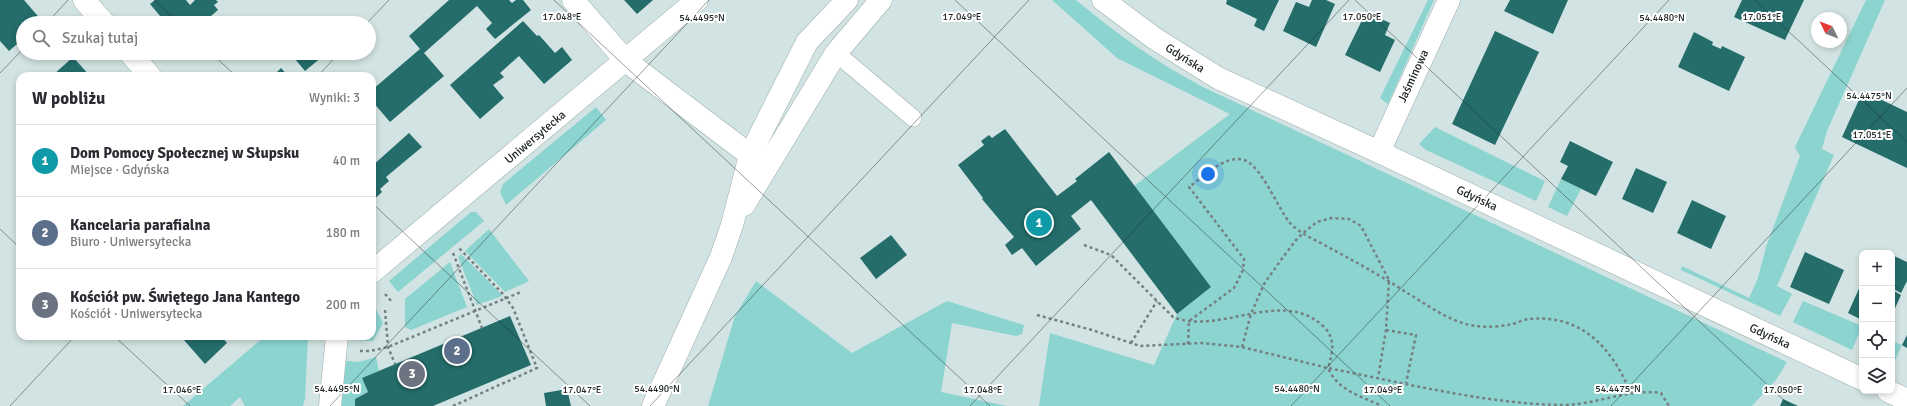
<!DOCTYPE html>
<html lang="pl">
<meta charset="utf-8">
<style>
:root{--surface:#fff;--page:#f7f7f7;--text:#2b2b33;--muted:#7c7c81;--line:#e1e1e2;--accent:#b05100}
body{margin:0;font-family:Signika,sans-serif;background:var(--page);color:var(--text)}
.controls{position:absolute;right:12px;bottom:12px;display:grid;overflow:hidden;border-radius:8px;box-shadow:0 2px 6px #0003}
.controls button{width:36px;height:36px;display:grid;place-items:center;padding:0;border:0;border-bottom:1px solid var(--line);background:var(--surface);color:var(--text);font:20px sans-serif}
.compass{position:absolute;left:1811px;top:12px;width:36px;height:36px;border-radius:50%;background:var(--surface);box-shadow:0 2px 6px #0003;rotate:313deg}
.you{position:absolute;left:1208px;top:174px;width:14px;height:14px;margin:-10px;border:3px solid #fff;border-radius:50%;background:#1a73e8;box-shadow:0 0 0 6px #1a73e833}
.badge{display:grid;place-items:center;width:26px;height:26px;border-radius:50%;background:var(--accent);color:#fff;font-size:13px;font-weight:700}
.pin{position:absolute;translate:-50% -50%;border:2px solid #fff;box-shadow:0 1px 4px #0006}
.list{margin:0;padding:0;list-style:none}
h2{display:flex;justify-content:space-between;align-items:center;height:52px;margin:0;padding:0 16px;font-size:17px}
h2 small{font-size:13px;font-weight:400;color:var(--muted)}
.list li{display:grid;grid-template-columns:26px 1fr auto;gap:12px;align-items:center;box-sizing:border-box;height:72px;padding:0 16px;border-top:1px solid var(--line)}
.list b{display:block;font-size:15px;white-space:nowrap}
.list p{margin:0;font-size:13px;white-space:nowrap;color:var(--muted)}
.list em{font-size:13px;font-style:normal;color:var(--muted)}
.icon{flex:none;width:22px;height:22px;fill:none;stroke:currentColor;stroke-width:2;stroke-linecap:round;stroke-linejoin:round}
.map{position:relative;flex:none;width:1907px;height:406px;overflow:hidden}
.search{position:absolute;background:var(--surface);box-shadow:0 2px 6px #0003;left:16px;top:16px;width:360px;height:44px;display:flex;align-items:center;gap:10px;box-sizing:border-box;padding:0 14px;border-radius:22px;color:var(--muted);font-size:15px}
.panel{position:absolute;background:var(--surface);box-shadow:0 2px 6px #0003;left:16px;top:72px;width:360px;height:268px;border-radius:12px}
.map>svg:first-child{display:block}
.green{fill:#8cd4d0}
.building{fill:#246d6a}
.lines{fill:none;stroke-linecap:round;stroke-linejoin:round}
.service-casing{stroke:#9caeac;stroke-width:18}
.minor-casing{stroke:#9caeac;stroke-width:23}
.secondary-casing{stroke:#9caeac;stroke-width:23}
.path{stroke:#758180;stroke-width:2.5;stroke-dasharray:3 3;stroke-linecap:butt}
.service{stroke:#fff;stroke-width:17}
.minor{stroke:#fff;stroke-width:22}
.secondary{stroke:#fff;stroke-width:22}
.ticks{fill:none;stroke:#212827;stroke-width:1;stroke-opacity:0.45}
.labels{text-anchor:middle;stroke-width:4;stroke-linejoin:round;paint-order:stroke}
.street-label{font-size:12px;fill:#212827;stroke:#fff}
.ticks-label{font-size:10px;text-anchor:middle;fill:#212827;stroke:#fff;stroke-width:4;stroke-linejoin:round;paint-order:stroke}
</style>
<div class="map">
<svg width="1907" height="406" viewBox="0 0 1907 406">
<rect width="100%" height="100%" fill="#d1e3e2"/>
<!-- green -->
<path class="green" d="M1052 0H1076C1117 34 1156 62 1203 87L1787 362 1776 380 1752 406H1039L1050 333 1154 365 1177 314 1211 287 1134 186 1230 114 1117 58Z
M1428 0H1434L1388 104 1380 98Z
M1866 0H1885L1827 131 1822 149 1834 155 1777 286 1792 294 1780 316 1681 270 1682 266 1749 298 1758 278 1766 247 1800 156 1795 147Z
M596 107 606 120 506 205 500 192 503 184Z
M1435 127 1545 181 1536 201 1426 150 1419 144Z
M1561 179 1581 189 1567 216 1548 207Z
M471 212H476L484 221 398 292 389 281Z
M489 229 529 281 505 292 465 251Z
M461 254 502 295V296L477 305 458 257Z
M450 262 467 307 411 330 405 327V299Z
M756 281 852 353 947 301 1024 325 1022 334 1016 336 952 323 941 392 1007 406H708L735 316Z
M372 301 383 323 373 341 349 340 350 336H372Z
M1803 301 1862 326 1852 350 1793 322Z
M265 336H308L305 399 303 406H245L240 397 230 406H183Z
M1892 341 1902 345 1892 367Z
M376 357 379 371 362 378 368 392 355 399V406H341L346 361 359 362Z"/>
<!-- building -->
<path class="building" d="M0 0H24L43 22 23 23V39L9 51 0 41Z
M155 0H186L190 5 195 0H216L218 2 214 5 218 10 211 16 217 23H166L150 4Z
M449 0H509L512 3 516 0H523L531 10 495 39 486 29 492 23 477 6 424 53 444 76 390 122 372 101V90L420 49 409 36Z
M624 0H653L637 14Z
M1227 0H1279L1264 31 1254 26 1257 19 1226 4Z
M1312 0H1326L1335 4 1316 47 1283 31 1296 2 1309 7Z
M1510 0H1568L1553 34 1504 11Z
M1742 0H1804L1785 40 1734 17Z
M1366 12 1390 23 1385 35 1395 40 1380 72 1345 55Z
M523 21 537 36 539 35 555 53 562 47 572 60 544 84 519 56 500 73 504 77 493 85 504 98 480 119 450 85Z
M1495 31 1539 52 1495 145 1452 124Z
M1694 32 1713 42 1712 45 1721 49 1722 46 1745 57 1729 91 1678 67Z
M290 53H318L322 57 305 71Z
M73 57 90 76H52Z
M281 68 288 76H273Z
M1863 91 1907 112V168L1842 137Z
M1005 129 1057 196 1077 181 1075 179 1109 152 1211 287 1177 314 1091 200 1071 216 1081 229 1036 266 1022 248 1012 255 1005 245 1014 237 982 199 983 198 958 165 984 145 981 141 989 135 992 138Z
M409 133 422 147 386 177 389 181 380 189 382 192 372 201V166Z
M1570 141 1613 162 1596 196 1561 179 1568 166 1560 162Z
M1636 168 1667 182 1653 213 1622 199Z
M1692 200 1726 216 1711 249 1677 233Z
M891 235 907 255 876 279 860 258Z
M1805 252 1844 270 1829 304 1790 287Z
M1892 255 1907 262V281L1901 293 1892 288Z
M1862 282V320L1848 313Z
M1892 290 1901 295 1892 315Z
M510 316 531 365 433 406H355V399L368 392 362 378Z
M1907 335V348L1902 345Z
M186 336H221L227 343 205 364 183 339Z
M567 389 571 406H546L544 393Z
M1783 399 1798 406H1780Z"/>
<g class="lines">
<!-- service casing -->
<g class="service-casing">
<path id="service" d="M836 53 913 118"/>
</g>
<!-- minor casing -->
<g class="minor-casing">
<path id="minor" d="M84 0 104 23
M573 0 626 61 750 155
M1103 0 1154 38 1218 78 1379 152 1862 379
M130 53 150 76
M1379 152 1449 0
M372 272 697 0
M1888 391 1907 400
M330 406 337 336"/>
</g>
<!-- secondary casing -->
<g class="secondary-casing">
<path id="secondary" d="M744 205 836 53 881 0
M653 406 721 257 732 225 750 155 807 42 847 0"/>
</g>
<!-- path -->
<path class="path" d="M1084 245 1111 255 1173 317C1220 336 1281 287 1323 326 1336 338 1333 352 1328 368 1404 383 1482 403 1559 405 1594 406 1627 388 1661 393L1669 406
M453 253 482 328
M385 294 393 303
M385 310 388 347 395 364
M1037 315 1092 330 1140 346 1202 343 1242 347 1328 368C1338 391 1361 396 1382 406
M1386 330 1416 335 1406 383
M1131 343 1157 301
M1188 344 1189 321 1234 288 1243 270 1244 259 1189 187C1203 177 1225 154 1244 160 1262 166 1278 209 1290 223 1300 234 1316 240 1328 247 1356 262 1383 277 1409 294 1429 306 1453 324 1477 326 1488 328 1502 326 1513 324 1519 322 1525 319 1530 319 1582 314 1613 349 1631 394
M1242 347 1251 314 1264 284 1281 260 1296 240 1303 233 1317 222 1331 218 1349 219 1361 226 1389 280 1386 330 1378 378
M360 351H370L388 347 521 292
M453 406 537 368 513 308 503 294 459 248"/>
<!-- service -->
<use href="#service" class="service"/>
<!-- minor -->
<use href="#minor" class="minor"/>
<!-- secondary -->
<use href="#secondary" class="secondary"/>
</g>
<!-- ticks -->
<path class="ticks" d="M154 0 179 23M554 0 990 406M955 0 1390 406M1355 0 1790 406M1755 0 1907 142M47 23 68 0M367 23 389 0M211 53 236 76M0 73 23 49M318 76 339 53M372 203 590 406M0 229 20 248M114 336 190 406M10 406 75 336M330 406 709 0M650 406 1029 0M970 406 1349 0M1291 406 1669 0M1611 406 1907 88"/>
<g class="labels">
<!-- street labels -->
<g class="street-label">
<text transform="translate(1185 58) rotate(32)" y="4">Gdyńska</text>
<text transform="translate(1413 76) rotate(-65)" y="4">Jaśminowa</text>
<text transform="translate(535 137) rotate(-40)" y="4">Uniwersytecka</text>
<text transform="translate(1477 198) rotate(25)" y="4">Gdyńska</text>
<text transform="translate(1770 336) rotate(25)" y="4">Gdyńska</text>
</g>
</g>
<g class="ticks-label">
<text x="1762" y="20">17.051°E</text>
<text x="562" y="20">17.048°E</text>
<text x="962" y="20">17.049°E</text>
<text x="1362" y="20">17.050°E</text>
<text x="702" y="21">54.4495°N</text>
<text x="1662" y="21">54.4480°N</text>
<text x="1869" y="99">54.4475°N</text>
<text x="1872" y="138">17.051°E</text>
<text x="337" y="392">54.4495°N</text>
<text x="657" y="392">54.4490°N</text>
<text x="1297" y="392">54.4480°N</text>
<text x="1618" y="392">54.4475°N</text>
<text x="182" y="393">17.046°E</text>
<text x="582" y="393">17.047°E</text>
<text x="983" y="393">17.048°E</text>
<text x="1383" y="393">17.049°E</text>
<text x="1783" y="393">17.050°E</text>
</g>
</svg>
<div class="controls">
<button>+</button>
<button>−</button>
<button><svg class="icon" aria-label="locate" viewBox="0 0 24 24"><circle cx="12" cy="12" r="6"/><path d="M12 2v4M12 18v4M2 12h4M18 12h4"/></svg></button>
<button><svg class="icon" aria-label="layers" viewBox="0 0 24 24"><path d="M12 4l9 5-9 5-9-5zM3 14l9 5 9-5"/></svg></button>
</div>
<svg class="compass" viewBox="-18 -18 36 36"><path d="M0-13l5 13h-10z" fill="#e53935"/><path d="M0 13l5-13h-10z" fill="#7c7c81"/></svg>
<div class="you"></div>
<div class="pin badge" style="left:1039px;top:223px;background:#0f9aa8">1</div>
<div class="pin badge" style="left:457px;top:351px;background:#5c6f8a">2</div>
<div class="pin badge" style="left:412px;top:374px;background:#6b7280">3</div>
<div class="search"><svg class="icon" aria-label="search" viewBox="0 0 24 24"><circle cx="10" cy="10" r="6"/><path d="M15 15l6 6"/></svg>Szukaj tutaj</div>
<section class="panel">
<h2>W pobliżu<small>Wyniki: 3</small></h2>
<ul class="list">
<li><span class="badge" style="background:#0f9aa8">1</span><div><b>Dom Pomocy Społecznej w Słupsku</b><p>Miejsce · Gdyńska</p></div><em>40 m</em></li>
<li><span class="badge" style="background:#5c6f8a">2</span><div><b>Kancelaria parafialna</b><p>Biuro · Uniwersytecka</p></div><em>180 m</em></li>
<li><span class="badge" style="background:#6b7280">3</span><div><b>Kościół pw. Świętego Jana Kantego</b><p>Kościół · Uniwersytecka</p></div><em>200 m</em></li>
</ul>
</section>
</div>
